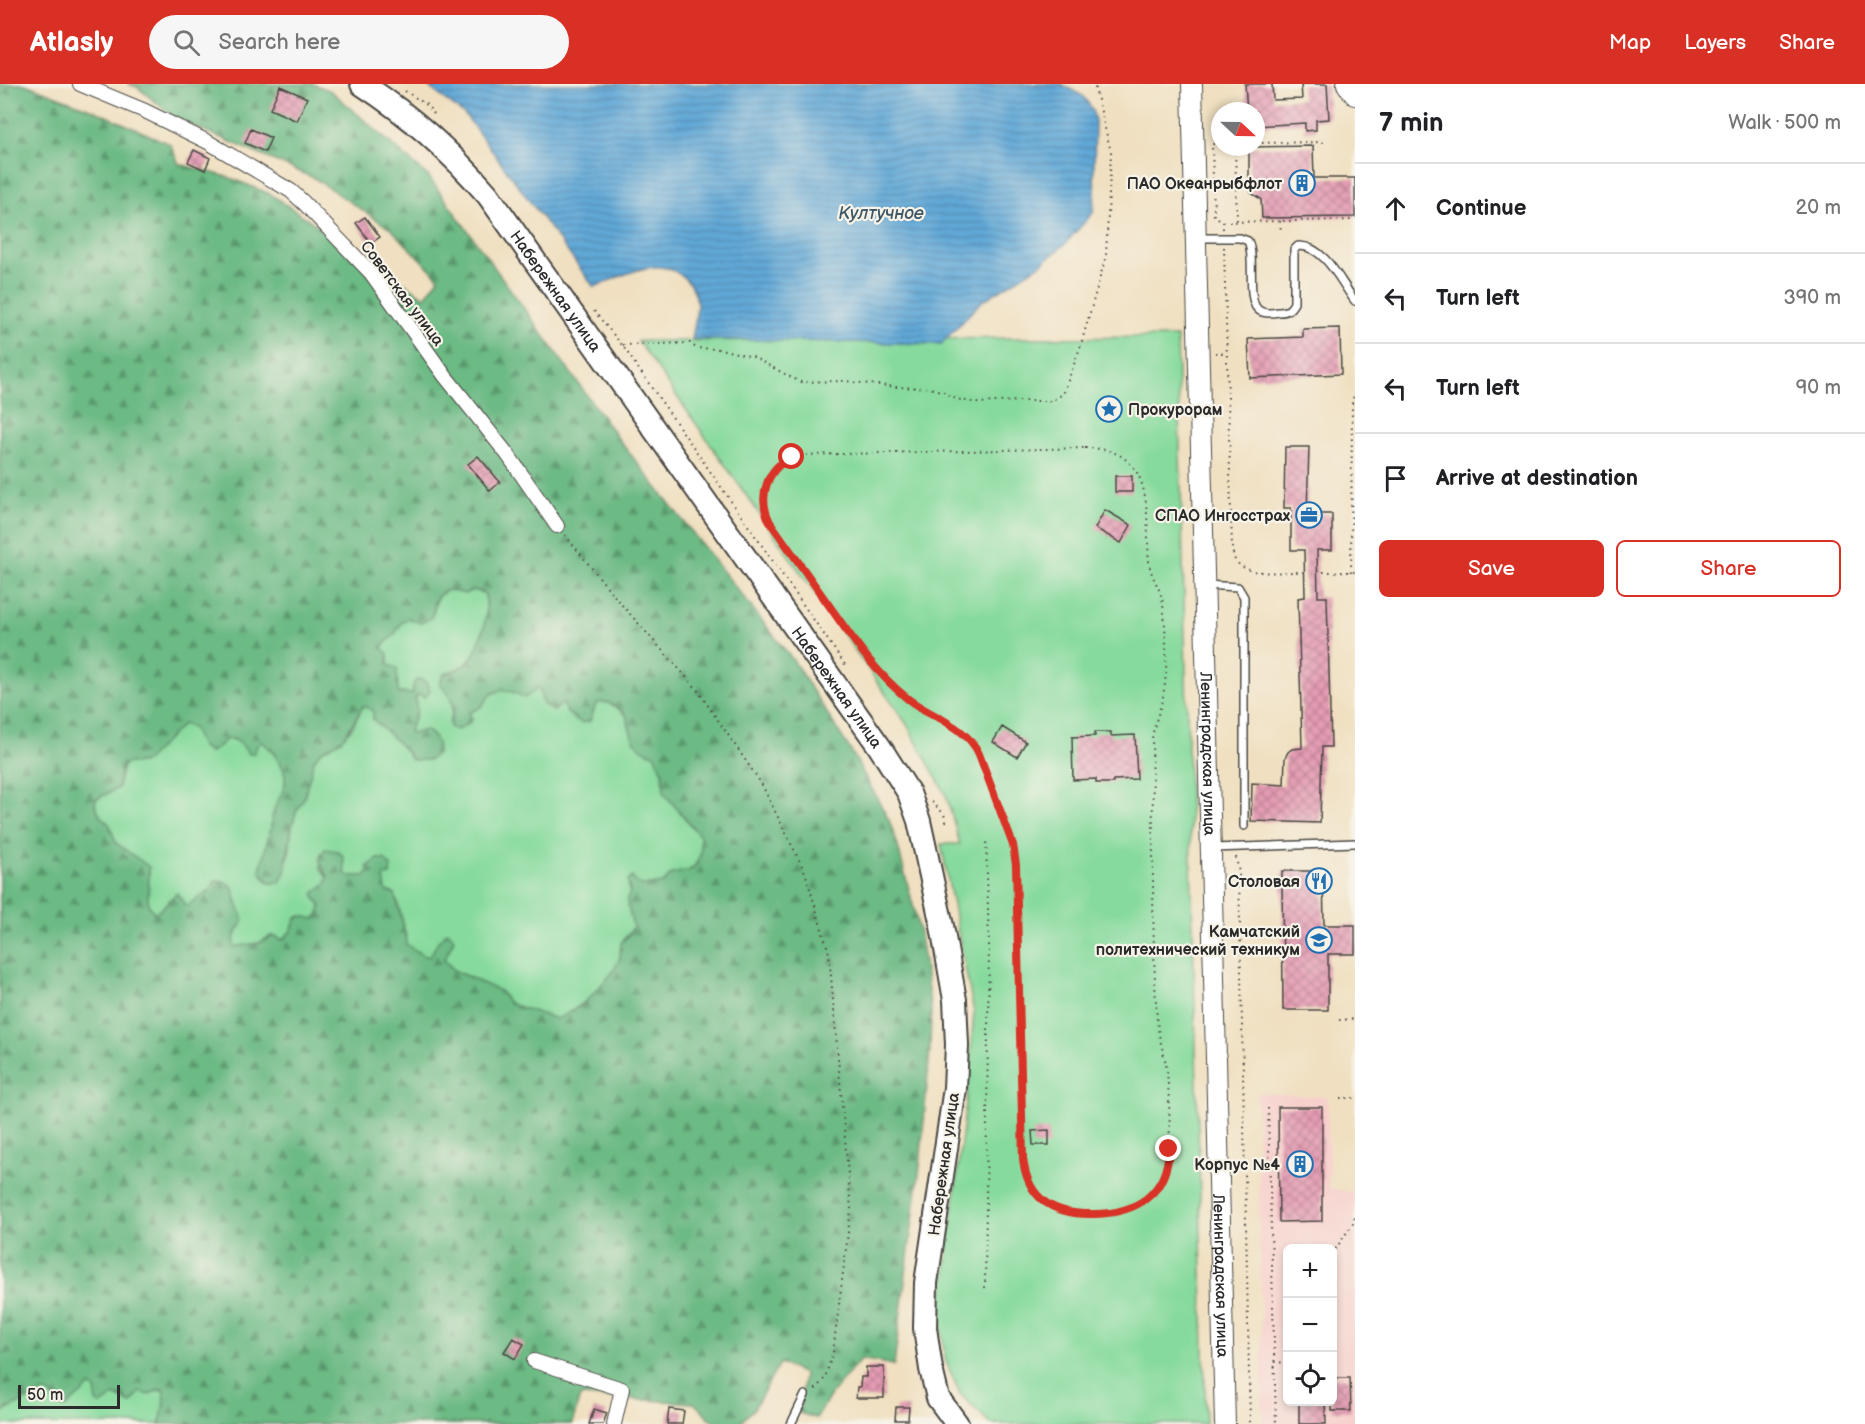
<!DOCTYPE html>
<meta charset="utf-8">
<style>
:root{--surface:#fff;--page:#f6f6f6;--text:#202124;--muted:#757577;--line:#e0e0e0;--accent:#d93025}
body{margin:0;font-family:"Balsamiq Sans",sans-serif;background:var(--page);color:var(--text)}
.controls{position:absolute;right:18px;bottom:18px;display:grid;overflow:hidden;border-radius:9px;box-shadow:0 3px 9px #0003}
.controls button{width:54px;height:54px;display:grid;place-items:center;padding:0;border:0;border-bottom:2px solid var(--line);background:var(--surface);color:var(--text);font:30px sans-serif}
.compass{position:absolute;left:1211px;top:18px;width:54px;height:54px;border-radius:50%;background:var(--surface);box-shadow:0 3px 9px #0003;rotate:112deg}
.scale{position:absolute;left:18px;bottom:15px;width:102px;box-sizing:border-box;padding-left:6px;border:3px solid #2b2b2b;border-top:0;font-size:16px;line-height:21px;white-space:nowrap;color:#2b2b2b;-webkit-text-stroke:4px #f7f3e8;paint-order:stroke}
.stop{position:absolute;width:18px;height:18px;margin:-14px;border:4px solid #d93025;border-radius:50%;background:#fff}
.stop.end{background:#d93025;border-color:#fff;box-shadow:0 2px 6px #0008}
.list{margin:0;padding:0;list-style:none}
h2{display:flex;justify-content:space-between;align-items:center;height:78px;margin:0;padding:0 24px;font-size:26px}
h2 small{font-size:20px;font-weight:400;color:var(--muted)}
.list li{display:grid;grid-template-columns:39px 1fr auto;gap:18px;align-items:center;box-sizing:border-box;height:90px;padding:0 24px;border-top:2px solid var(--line)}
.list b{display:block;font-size:22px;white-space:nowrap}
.list em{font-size:20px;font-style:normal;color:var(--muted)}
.actions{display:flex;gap:12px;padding:18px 24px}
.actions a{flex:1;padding:14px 0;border:2px solid var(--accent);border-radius:9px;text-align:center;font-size:21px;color:var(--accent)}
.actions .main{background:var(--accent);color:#fff}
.icon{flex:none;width:33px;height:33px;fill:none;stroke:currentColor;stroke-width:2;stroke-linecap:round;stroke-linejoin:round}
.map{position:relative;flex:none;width:1355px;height:1340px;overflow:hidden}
header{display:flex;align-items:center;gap:36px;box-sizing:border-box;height:84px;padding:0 30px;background:var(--accent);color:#fff}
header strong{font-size:28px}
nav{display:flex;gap:33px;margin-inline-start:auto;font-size:21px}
.search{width:420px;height:54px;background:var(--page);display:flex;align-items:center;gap:15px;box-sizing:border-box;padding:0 21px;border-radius:33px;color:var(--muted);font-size:22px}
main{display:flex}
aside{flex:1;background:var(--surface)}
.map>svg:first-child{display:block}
.built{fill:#f7d0cc;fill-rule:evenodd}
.green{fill:#86da9d;stroke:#588264;stroke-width:1.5}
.forest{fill:url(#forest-firs);stroke:#4c7258;stroke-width:1.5;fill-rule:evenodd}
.water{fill:url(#water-rules);stroke:#466a81;stroke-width:1.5}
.building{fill:url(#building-cross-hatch)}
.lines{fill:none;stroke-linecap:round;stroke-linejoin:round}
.lane-casing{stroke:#494642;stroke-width:10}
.street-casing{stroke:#494642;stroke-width:16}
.secondary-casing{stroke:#494642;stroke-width:22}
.primary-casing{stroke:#494642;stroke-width:26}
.path{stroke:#494642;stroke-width:2;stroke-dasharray:1.5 4.5;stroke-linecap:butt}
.lane{stroke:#fff;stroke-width:7}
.street{stroke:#fff;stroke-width:14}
.secondary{stroke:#fff;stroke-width:20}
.primary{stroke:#fff;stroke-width:22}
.route{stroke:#d93025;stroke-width:8}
.labels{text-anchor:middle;stroke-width:4.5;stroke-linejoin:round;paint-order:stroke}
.poi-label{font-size:16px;font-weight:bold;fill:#2b2b2b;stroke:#f7f3e8;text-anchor:end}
.street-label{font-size:16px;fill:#2b2b2b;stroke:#f7f3e8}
.water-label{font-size:18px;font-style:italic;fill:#3e5767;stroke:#f7f3e8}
</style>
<header>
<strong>Atlasly</strong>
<div class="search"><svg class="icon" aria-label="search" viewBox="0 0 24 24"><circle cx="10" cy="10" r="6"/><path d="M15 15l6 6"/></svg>Search here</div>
<nav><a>Map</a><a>Layers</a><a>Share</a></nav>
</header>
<main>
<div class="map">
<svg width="1355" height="1340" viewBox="0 0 1355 1340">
<defs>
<pattern id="forest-firs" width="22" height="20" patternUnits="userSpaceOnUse" patternTransform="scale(1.5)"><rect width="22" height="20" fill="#6cba84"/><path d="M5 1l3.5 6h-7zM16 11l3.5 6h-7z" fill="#59976c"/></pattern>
<pattern id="water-rules" width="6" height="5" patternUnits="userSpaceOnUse" patternTransform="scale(1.5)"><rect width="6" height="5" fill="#61a8d7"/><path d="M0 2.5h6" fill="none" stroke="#5089af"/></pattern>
<pattern id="building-cross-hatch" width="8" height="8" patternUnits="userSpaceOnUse" patternTransform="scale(1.5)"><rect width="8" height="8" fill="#e59cb4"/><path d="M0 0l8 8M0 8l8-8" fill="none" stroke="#ba7f93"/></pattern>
</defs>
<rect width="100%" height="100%" fill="#f7f3e8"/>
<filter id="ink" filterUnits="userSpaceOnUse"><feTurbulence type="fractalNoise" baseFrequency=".0167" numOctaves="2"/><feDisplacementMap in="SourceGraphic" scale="12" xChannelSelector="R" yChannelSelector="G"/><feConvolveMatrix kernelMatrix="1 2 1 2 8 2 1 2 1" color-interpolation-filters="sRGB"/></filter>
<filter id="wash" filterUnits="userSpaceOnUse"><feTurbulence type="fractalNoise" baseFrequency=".008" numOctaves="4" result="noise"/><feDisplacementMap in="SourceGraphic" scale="24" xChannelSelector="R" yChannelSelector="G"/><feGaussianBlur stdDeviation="1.35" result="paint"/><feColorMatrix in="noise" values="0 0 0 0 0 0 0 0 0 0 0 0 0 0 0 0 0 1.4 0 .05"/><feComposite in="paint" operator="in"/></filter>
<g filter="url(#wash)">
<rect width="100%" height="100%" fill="#f0e0c1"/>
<!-- built -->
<path class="built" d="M1257 1009 1328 1013 1329 1105 1355 1108V1340H1263ZM1288 1164H1332V1318H1288Z"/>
<!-- green -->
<path class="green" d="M1177 253 1206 1340H991L960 1310 945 1275 940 1232 968 1002 974 928 941 760H960L946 711 906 639 638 257Z
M451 506 465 510 472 506 484 509C491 526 481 565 468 578 462 584 454 586 446 589L440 600C452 612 456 623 449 639L457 646 469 639V628C473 625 479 625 482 622 485 619 485 616 488 613 500 602 512 606 524 613L539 604 543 620 548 624 563 618 567 628 575 636 592 632 596 620C608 614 618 624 627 632 630 650 636 665 654 670L663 689 664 709 700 752 701 769 694 783 686 788 672 790 663 799 644 802 637 799 628 803 630 809C625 821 633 829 633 841 633 850 623 852 621 860 620 865 621 870 620 874 613 898 579 925 557 935L510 920 500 907 455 887 444 876 454 855 445 849 431 872H424L406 860C406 854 400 823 397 818 394 814 389 812 386 808 384 804 380 782 378 775L367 783 369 787 365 792H349L345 789 343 772 337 767 321 769V785L328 793 327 798 316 815 321 822 319 830 314 835 301 832 296 834 291 847 283 856 276 852H270L259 859 233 863 235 851 242 841 232 802 216 797 210 806 186 823 176 810 160 826 154 829 148 820 149 783 116 759 109 740 101 733 95 721 96 715 118 704 123 681 127 678 136 680 183 640 193 644C200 653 198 666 211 668L226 655H231L241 659 261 658 268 662 286 687 284 708 272 733V739L261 782C260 791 267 801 276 799L289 772 292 742 296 728 304 714 314 676 320 668 341 656 352 644 363 622 373 626V635C382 644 406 663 409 673L418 649 411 650 409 647 417 627 415 614 429 603 423 596 413 610 398 609 381 563 394 551 402 538 408 534 421 539 433 529 438 512 446 507Z
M88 1302 95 1305 104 1319 115 1311 127 1318H132L140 1308 148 1310 163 1305 165 1314 160 1340H0V1329C14 1324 36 1306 50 1308L57 1321 68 1322Z"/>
<!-- forest -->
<path class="forest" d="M0 0H25L93 26 170 60 179 80 228 93 270 110 425 213 439 194 392 146 314 94 175 34 137 3 128 0H313L331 7 429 93 620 357 793 576 851 667 889 736 897 759 919 845 931 926 930 965 920 1082 894 1281 861 1275 832 1309 816 1334 799 1329 804 1290 780 1279 755 1323 739 1340H716L694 1319 580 1312 572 1340H160L165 1314 163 1305H159L149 1311 140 1308 131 1319 115 1311 101 1321 97 1319 95 1306 90 1302 65 1324 57 1321 51 1309 43 1308 0 1329ZM451 506 465 510 472 506 484 508C491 525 481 564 468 578 461 585 452 587 443 591L440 600C447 607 454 617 453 628 453 634 450 637 450 643L457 646 469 639 472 634 469 629C473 626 479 625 482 622 485 619 485 616 488 613 499 602 512 606 524 614L539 604 543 620 554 627 563 619 567 628 581 639 590 637 596 620C608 614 618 624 627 632 631 653 633 664 654 670L663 689 664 709 700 752 701 769 697 780 691 786 672 790 663 799 644 802 637 799 632 793 628 797 630 809 627 815 628 822 633 842 628 852 621 859 620 875 612 889 583 921 557 935 510 920 500 907 455 887 444 876 454 855 448 848 439 856 430 872H424L406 860V852L395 810 386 807 384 792 390 791 391 782 384 775H378L367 783 369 787 365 792H349L345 789 343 772 337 767 325 765C315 777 323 783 328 793L327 798 314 809V812L321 822 319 830 314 835 301 832 296 835 291 847 283 856 273 852 259 859 233 863 235 851 243 837 232 802 224 798 215 797 210 806 186 822 177 809 160 826 154 829 148 820 149 783 116 759 109 740 101 733 95 721 96 715 118 704C120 695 118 679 131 679 137 679 140 680 146 677L183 640 193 644 201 662 208 668C227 663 225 639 249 670L254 669 258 660 261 658C269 662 273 668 278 675 298 706 271 713 272 739L260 787 270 799 280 798 285 788 292 742 296 728 304 714 314 676 320 668 341 656 347 649 363 622 373 626V635C386 648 402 660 412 676H429L438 669C438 657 436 653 425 646L411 650 409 647 417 627 415 614 418 611 425 613 430 607 426 598 419 595C412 598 413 603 413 610L398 609 397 584 388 581V570L381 563 394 551 402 538 408 534 421 539 431 534C436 521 434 507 451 506Z"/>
<!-- water -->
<path class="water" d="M425 0H1061L1083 12 1092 25 1095 37 1094 90 1095 109 1093 129 1065 160 1040 181 981 218 941 260 692 255C694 243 699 224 696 213 691 194 671 181 652 183 633 185 612 196 594 203L466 32Z"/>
<g id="blocks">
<!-- building -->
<path class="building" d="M1245 0H1272L1273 16 1302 15 1301 0H1327L1329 35 1316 36V46L1305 47V39L1256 42V27H1247Z
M280 2 307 14 297 37 270 25Z
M251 45 271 54 265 68 245 59Z
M1313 62 1314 94H1355V133L1262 134 1261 115 1251 109 1249 103V63Z
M194 66 210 74 205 86 188 78Z
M365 133 380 153 371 159 356 139Z
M1340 244 1341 290 1250 294 1248 255 1303 253V245Z
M1285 363H1309L1307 430H1332V466H1317L1318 513H1327L1331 663H1322L1320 739 1251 737 1252 699 1284 701 1285 674 1288 668 1292 665 1302 664 1298 514 1305 513 1304 466H1291V424H1284Z
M478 372 500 398 490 407 468 380Z
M1115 392H1132V408H1115Z
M1105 426 1131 441 1121 459 1095 444Z
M1002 643 1026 658 1017 673 993 658Z
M1095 648H1111V652L1135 651 1137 695 1113 696V699H1096V695L1073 696 1072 653 1095 652Z
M1282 787H1323L1324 841H1355V870H1328V926H1283Z
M1278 1023H1322V1137L1279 1138Z
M1049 1046V1061H1033L1032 1047Z
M513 1254 524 1260 515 1275 504 1268Z
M866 1283H884V1314H856L857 1303H860L861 1293H866Z
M1332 1294H1350L1351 1327H1332Z
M1299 1317H1325L1326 1340H1299Z
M896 1323H909L908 1336H895Z
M594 1325 607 1329 603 1340H589Z
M669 1325 684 1327 682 1340H667Z"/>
</g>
</g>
<g filter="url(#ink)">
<use href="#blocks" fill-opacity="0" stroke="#494642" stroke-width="1.5"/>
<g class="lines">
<!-- lane casing -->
<g class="lane-casing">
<path id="lane" d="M1199 154H1240L1248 157C1256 173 1245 219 1260 227 1265 230 1273 229 1279 228 1287 228 1290 226 1294 219V166L1298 162C1325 161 1341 199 1355 217
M1205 501 1238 503 1244 513V742
M1213 764 1355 759
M791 1340 805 1311"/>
</g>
<!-- street casing -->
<g class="street-casing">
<path id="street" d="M80 0 145 27 208 58 291 107 304 119 371 189 445 292 508 371 557 442
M534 1277 622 1305 614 1340"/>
</g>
<!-- secondary casing -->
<g class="secondary-casing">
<g id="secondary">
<path id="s1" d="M1192 0 1225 1340"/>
<path d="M1347 0 1355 11"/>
</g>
</g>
<!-- primary casing -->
<g class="primary-casing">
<g id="primary">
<path id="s2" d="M362 0C410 31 451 68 488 111L879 662 909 709 919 737 942 842 955 916 957 961 955 1004 926 1199 925 1244 931 1285 938 1314 957 1340"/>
</g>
</g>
<!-- path -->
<path class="path" d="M405 7 427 21 435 31
M1256 59 1325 58
M1220 60H1212L1214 131 1223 138V146
M1235 63 1237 137
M1280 137 1281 148
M1223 138 1355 136
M1224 163 1232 464C1233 468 1233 474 1236 477 1248 494 1286 487 1305 488
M594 227 622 261 846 582
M623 261 690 259 696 264 720 265 753 273 800 298 845 297 895 303 930 304 944 308 956 315 977 319 1017 317H1051L1063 310 1080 264 1106 172 1111 68 1094 0
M1215 269H1227
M1085 364C1157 364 1145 427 1149 477 1150 490 1157 499 1161 511 1163 516 1163 523 1164 529 1166 554 1168 582 1164 606 1162 623 1154 638 1152 655 1154 749 1151 842 1157 936 1158 951 1163 966 1166 980 1169 1000 1172 1066 1167 1084 1157 1117 1128 1129 1096 1130 1056 1131 1028 1119 1023 1075L1016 774 1013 761 979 670 971 656 962 648 909 616 880 589 867 575 770 438C755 409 771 377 802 371Z
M565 451 621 520 696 604 761 699 805 788 829 869 851 1125 833 1268 825 1294 814 1307
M1317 488H1355
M1351 488 1352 318 1355 308
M932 718 944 730 947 742
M1236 773 1239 789 1250 1340
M1228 852H1240
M1339 936 1355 935
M1340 1014H1355
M1268 1024 1276 1340
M1332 1170 1354 1138 1355 1129
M985 1204 989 862 986 754
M1274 1278 1288 1279"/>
<!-- lane -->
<use href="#lane" class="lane"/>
<!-- street -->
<use href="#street" class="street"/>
<!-- secondary -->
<use href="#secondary" class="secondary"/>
<!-- primary -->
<use href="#primary" class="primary"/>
</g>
</g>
<g class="lines" filter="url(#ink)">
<!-- route -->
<path class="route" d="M792 373C767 384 757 413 770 438 789 465 809 493 828 520 852 554 875 589 908 615 931 633 966 641 979 670L1013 761 1016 781 1023 1075C1028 1118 1056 1131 1095 1130 1137 1129 1167 1110 1169 1065"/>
</g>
<!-- icons -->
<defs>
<g id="building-ring" transform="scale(1.35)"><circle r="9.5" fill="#f7f3e8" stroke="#1f6fb2" stroke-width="1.5"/><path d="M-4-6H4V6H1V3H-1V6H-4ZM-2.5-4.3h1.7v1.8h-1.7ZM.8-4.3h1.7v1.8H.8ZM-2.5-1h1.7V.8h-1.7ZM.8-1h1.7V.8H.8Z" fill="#1f6fb2"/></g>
<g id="sight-ring" transform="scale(1.35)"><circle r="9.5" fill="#f7f3e8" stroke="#1f6fb2" stroke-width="1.5"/><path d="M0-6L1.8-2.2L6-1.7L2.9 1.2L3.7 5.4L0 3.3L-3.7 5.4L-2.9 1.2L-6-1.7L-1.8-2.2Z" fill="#1f6fb2"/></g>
<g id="office-ring" transform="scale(1.35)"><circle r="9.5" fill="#f7f3e8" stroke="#1f6fb2" stroke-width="1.5"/><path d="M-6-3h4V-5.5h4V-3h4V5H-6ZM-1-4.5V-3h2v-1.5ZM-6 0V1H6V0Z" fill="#1f6fb2"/></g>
<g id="restaurant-ring" transform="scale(1.35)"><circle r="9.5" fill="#f7f3e8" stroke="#1f6fb2" stroke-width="1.5"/><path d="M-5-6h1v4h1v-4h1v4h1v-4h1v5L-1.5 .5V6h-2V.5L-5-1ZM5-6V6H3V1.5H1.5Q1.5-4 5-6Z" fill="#1f6fb2"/></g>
<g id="university-ring" transform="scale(1.35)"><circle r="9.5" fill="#f7f3e8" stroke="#1f6fb2" stroke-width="1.5"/><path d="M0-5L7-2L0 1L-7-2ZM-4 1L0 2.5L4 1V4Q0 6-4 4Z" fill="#1f6fb2"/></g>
</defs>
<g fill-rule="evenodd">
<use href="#building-ring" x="1302" y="99"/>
<use href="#sight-ring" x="1109" y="325"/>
<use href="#office-ring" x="1309" y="431"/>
<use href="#restaurant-ring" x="1319" y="797"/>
<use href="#university-ring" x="1319" y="856"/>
<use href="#building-ring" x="1300" y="1080"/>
</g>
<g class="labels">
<!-- poi labels -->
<g class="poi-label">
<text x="1282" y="105">ПАО Океанрыбфлот</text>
<text x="1128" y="331" text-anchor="start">Прокурорам</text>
<text x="1290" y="437">СПАО Ингосстрах</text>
<text x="1300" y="803">Столовая</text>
<text x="1300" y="853">Камчатский<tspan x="1300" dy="18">политехнический техникум</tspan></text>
<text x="1280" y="1086">Корпус №4</text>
</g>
<!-- street labels -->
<g class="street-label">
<text dy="6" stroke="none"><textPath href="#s2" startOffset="286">Набережная улица</textPath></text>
<text transform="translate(403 209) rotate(53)" y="6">Советская улица</text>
<text dy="6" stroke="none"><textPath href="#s2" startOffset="772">Набережная улица</textPath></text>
<text dy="6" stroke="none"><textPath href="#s1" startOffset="670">Ленинградская улица</textPath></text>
<text transform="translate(943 1080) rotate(-82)" y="6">Набережная улица</text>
<text dy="6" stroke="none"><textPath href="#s1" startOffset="1192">Ленинградская улица</textPath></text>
</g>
<!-- water labels -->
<g class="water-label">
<text x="881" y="135">Култучное</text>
</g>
</g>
</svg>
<div class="controls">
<button>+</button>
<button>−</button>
<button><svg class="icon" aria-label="locate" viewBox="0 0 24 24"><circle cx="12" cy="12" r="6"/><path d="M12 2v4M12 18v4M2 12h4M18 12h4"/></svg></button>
</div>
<svg class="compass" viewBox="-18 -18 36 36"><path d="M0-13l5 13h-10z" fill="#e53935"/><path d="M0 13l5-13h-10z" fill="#757577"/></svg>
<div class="scale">50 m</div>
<div class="stop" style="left:792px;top:373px"></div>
<div class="stop end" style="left:1169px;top:1065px"></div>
</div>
<aside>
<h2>7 min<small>Walk · 500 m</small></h2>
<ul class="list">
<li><svg class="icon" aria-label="ahead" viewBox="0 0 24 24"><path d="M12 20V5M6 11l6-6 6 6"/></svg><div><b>Continue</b></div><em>20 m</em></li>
<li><svg class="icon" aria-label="left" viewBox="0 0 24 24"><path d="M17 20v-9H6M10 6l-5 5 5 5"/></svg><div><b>Turn left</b></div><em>390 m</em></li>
<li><svg class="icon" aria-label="left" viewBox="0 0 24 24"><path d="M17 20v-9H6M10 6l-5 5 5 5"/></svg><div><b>Turn left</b></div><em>90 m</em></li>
<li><svg class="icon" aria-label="arrive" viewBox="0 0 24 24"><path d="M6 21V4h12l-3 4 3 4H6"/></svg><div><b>Arrive at destination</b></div></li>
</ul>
<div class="actions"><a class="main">Save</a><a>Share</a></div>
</aside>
</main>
